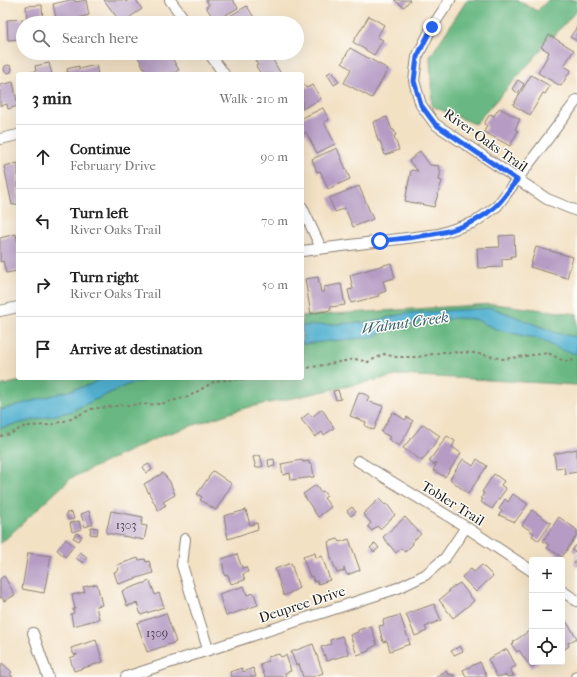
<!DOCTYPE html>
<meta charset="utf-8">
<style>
:root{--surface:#fff;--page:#f6f6f6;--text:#222;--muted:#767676;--line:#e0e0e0}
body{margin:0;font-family:"IM FELL French Canon",serif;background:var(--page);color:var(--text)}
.controls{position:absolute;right:12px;bottom:12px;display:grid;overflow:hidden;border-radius:4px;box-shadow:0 4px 16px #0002}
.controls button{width:36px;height:36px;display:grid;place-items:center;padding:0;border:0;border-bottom:1px solid var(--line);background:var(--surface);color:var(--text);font:20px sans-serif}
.stop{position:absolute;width:12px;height:12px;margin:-9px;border:3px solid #2563eb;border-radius:50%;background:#fff}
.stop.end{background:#2563eb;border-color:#fff;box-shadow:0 1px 4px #0008}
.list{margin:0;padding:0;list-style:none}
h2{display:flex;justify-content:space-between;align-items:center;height:52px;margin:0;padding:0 16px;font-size:17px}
h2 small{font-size:13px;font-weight:400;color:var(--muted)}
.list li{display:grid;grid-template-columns:26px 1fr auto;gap:12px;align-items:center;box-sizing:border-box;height:64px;padding:0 16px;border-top:1px solid var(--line)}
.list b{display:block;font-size:15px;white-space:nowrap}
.list p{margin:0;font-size:13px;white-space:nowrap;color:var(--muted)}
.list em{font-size:13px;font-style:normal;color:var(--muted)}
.icon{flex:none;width:22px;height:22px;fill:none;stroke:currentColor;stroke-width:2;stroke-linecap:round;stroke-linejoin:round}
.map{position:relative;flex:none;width:577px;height:677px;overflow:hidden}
.search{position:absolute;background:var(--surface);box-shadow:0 4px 16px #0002;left:16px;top:16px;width:288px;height:44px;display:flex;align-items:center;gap:10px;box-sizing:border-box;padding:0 14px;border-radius:22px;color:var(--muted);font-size:15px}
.panel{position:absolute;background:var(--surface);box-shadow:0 4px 16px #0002;left:16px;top:72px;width:288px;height:308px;border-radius:4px}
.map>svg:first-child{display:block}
.forest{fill:#69b883;stroke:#426a50}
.water{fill:#51b1d0;stroke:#366676}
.building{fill:#b69bc4}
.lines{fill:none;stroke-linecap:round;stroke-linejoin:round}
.street-casing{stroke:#887e70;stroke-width:12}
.path{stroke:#887e70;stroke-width:2;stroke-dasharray:3 3;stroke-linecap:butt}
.street{stroke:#fff;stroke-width:10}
.route{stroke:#2563eb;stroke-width:5}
.labels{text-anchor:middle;stroke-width:3;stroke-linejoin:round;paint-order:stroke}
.number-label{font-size:12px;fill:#423c46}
.street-label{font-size:14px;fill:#1c1c1c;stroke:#fdfcf7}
.water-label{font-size:15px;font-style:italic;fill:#345f6d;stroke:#fdfcf7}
</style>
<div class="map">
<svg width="577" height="677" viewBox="0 0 577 677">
<rect width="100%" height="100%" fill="#fdfcf7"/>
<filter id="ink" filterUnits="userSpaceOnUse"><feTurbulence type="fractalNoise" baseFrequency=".025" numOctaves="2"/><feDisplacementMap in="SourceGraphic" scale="8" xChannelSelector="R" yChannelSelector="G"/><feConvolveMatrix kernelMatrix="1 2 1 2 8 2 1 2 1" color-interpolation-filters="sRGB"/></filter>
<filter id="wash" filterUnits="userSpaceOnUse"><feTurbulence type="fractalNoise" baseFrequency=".012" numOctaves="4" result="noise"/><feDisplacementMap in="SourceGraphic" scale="16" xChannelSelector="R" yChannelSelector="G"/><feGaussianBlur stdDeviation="0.9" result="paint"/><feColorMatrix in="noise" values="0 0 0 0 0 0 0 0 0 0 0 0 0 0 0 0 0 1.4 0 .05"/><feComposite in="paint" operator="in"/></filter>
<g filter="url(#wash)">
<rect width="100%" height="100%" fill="#f3e1c4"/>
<!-- forest -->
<path class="forest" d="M467 0H517L537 11 548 0H577V10L475 124 432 106 430 57Z
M494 304 577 314V385L400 375 245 408 161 436 71 478 0 544V386L33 378H302V316Z"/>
<!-- water -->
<path class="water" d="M493 308 557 333 577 337V354L561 350 539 339 498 330 475 319 456 318 421 322 388 330 372 337 302 344V326L370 322 407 313Z
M102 378H152L127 385 69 412 0 428V410L89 385Z"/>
<g id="blocks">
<!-- building -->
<path class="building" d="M70 0H75V2L86 0 89 15 79 18 80 23H57L53 4Z
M104 0H125L126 2 129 0H136L142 9 121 23Z
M206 0H233L238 8 215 21 206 7 209 5Z
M394 0H410L404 7Z
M42 5 43 23H23V39L8 40 7 20 27 19 26 6Z
M247 6 255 19 250 23H222L221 21Z
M369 16 384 25 377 37 383 40 374 55 353 42Z
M577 27V41L570 37Z
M549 35 574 50 564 66 571 70 561 86 538 73 547 57 549 52 541 47Z
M350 48 388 69 372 98 344 83 351 69 342 63Z
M146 53H169L179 70 172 74H147L138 57Z
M255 53H269L281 74H261L256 66 258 65 252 55Z
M49 63 52 74H24L36 71 35 66Z
M96 65 98 74H61L68 72 67 69 79 66V69Z
M4 69a4 4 0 1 1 8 0a4 4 0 1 1-8 0Z
M332 71 339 82 334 85 327 74Z
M531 75 550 86 545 94 543 93 530 115 513 105Z
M518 80 524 84 518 93 512 89Z
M302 81 306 88 313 85 321 99 302 109Z
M13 82 18 106 8 109 7 104 0 106V85Z
M323 108 329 120 324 122 335 144 317 153 306 132 302 134V118Z
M499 108 520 119 515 129 518 131 510 146 484 132 487 126 484 124 490 114 494 116Z
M387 117 392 130H394L396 135 394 136 399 150 385 155 380 141H378L373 122Z
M337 148 350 179 328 189 320 171 317 172 312 159Z
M420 151 430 165 439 166 438 170H441L439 180 442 181 434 207 405 201 411 170 418 171 409 161Z
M18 163V204L12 205 4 166Z
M359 186 373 219 353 227 345 208 335 212 329 198Z
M16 234 18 243V271L6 273 3 261 0 262V238Z
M514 235 515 256H511V258L502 259V267L478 268 477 248 500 247 499 236Z
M536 247 573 257 567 278 530 267Z
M391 263 395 278 383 281 386 291 378 294 379 296 351 303 348 290 353 289 350 275Z
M318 277 321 292H325L324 287 341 284 345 305 330 307 331 310 311 314 305 279Z
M338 390 341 399 336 400 333 391Z
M359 392 369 396 367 401 383 406 374 430 365 426 366 422 350 416Z
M322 409 334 428 324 435 322 432 315 437 301 419 309 413 312 417Z
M393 412 405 420 407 417 413 421 411 424 412 425 399 446 388 439 390 437 381 432Z
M423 424 440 436 422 461 403 448Z
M447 436 455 441 452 447 461 453 445 477 433 470 437 463 436 462 434 465 429 461Z
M577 449V472L565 474 564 467 556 468 554 454Z
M260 455 263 466 256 468 253 457Z
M274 459 275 466 269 467 268 460Z
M463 459 473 466 477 459 487 466 468 494 450 479Z
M302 460 303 462 309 461V464H312L314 477 291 480 290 473 283 475 281 464Z
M149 464 152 470 147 473 143 467Z
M213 471 232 484 216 510 200 500 202 497 197 494Z
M163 473 170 482 175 495 163 502 166 505 158 510 144 484Z
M494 474 504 481 501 485 506 489 492 509 481 502 483 499 481 498 484 493 482 492Z
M316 485 320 492 323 491 327 496 324 498 331 507 318 517 303 494Z
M513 494 528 504 515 522 499 515 502 511 499 509 505 499 508 502Z
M379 499 385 505 387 504 395 515 380 529 377 526 372 531 368 526 371 523 363 514Z
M352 507 356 512 351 516 347 511Z
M246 510 250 525 257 523 258 529 228 539 224 516Z
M532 510 551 523 539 541 532 536 534 533 522 525Z
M89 511 93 524 85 527 81 514Z
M111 511 143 517 141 525 147 526 144 540 106 533Z
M72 512 74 519 68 520 66 513Z
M405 517 421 534 412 542 413 544 405 552 401 548 396 553 383 537Z
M559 517 577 530V535L562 557 547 548 549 545 543 541Z
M79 521 81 529 72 532 70 523Z
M91 527 98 528 97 535 90 534Z
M76 533 82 536 79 541 73 538Z
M66 539 74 546 65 557 57 550Z
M338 539 340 542 349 539 360 570 347 575 344 568V571L337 573 331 558 328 542Z
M375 543 379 548 374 552 370 548Z
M577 544V568L574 562 577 558 575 556 577 553 572 550Z
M80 552 87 557 83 563 76 558Z
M28 553 51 556 44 593 22 589Z
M315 553 316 558 322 556 330 580 318 584 317 581 314 582 312 576 310 577 303 557Z
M237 554 242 568 246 567 248 572 243 574 245 580 231 584 228 575 225 576 222 559Z
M138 558 139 560 145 559 146 562 149 561 153 573 118 584 114 572 119 570 117 565Z
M291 563 299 588 284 596 275 569Z
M482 565 493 576 476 592 462 577 471 569 474 572Z
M4 576 15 595 4 601 2 597 0 598V579Z
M150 581 155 595 159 593 164 607 141 615 137 603 127 606 122 591Z
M460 583 474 601 453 618 439 600 449 592 448 590Z
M97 584 102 605 96 606 99 619 73 626 71 614 74 613 73 609H75L72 595 85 592 83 587Z
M244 586 247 595 254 593 258 605 226 616 219 594Z
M434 604 441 620 425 627 427 631 415 636 406 614Z
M166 613 176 642 147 652 137 623Z
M400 615 410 644 390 651 387 641 383 642 379 626 384 625 383 620Z
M564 618 577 638 568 643 569 646 562 651V619Z
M371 626 377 645 369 649V651L357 655 350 635 358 632V630Z
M532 629V662H540L531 668 519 650 517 652 512 645 514 643 513 642Z
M342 636 349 654 327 661 321 647 331 644 330 640Z
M96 640 103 662 74 671 70 658 77 655V654L74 655 71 648Z
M313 644 323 673 312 677H303L299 664 296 665 291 652Z
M460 646 463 651 454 655 451 651Z
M507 649 516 666 510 669 514 676 507 677 506 675 497 677 488 659Z
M279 654 281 657 286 655 291 671 285 673 286 677H265L260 664 268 661V657Z
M480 662 487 677H466L463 670Z
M2 663 12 672 10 674 13 677H0Z
M242 668 243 672 253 668 256 677H232L230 672Z
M446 671 448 674 454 675 455 677H436Z"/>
</g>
</g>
<g filter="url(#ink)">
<use href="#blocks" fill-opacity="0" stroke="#887e70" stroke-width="1"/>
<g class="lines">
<!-- street casing -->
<g class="street-casing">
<path id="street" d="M170 0 187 23
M450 0 432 27 417 57 414 81 421 105 435 124 547 199 577 211
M209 53 224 74
M0 139 18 135
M302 207 321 248
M302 251 439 234 475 222 497 206 577 100
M0 311 18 307
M358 461 466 527 532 571
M185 539 182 565 208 649
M562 591 577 601
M33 633 48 677
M126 677 398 588 425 575 445 558 466 527
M576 677 577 676"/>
</g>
<!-- path -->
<path class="path" d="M302 369 355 359 368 362 384 354 396 357H418L443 352 475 353 503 359 548 353 564 361 577 360
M0 436 10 434 25 426 50 425 71 419 91 409 123 405 160 404 188 397 215 381 252 378"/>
<!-- street -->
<use href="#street" class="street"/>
</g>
</g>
<g class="lines" filter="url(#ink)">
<!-- route -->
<path class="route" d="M380 241C420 236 465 235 496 206 504 199 510 188 517 180L435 124 421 105 414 81 417 57 432 27"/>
</g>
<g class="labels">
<!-- number labels -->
<g class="number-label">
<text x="126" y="529">1303</text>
<text x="157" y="637">1309</text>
</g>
<!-- street labels -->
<g class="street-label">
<text transform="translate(486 140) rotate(35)" y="5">River Oaks Trail</text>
<text transform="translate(453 503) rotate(32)" y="5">Tobler Trail</text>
<text transform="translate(302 604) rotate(-18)" y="5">Deupree Drive</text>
</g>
<!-- water labels -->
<g class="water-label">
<text transform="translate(405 323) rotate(-8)" y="5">Walnut Creek</text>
</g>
</g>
</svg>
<div class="controls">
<button>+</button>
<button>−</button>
<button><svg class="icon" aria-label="locate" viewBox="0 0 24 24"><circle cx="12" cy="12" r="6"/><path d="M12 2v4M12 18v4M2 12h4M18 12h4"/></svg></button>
</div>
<div class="stop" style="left:380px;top:241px"></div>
<div class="stop end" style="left:432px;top:27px"></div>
<div class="search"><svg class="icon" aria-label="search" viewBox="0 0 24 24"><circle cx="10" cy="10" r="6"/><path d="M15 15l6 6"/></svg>Search here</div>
<section class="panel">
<h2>3 min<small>Walk · 210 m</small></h2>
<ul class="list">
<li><svg class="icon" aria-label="ahead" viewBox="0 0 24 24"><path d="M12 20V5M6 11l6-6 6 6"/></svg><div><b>Continue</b><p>February Drive</p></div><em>90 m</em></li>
<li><svg class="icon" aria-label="left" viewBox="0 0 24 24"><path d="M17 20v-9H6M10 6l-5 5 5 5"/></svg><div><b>Turn left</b><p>River Oaks Trail</p></div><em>70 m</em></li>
<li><svg class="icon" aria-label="right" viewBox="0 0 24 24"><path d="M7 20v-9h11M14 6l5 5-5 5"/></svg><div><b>Turn right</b><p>River Oaks Trail</p></div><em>50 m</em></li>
<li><svg class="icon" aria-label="arrive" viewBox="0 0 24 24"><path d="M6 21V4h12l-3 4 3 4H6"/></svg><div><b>Arrive at destination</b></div></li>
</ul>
</section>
</div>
